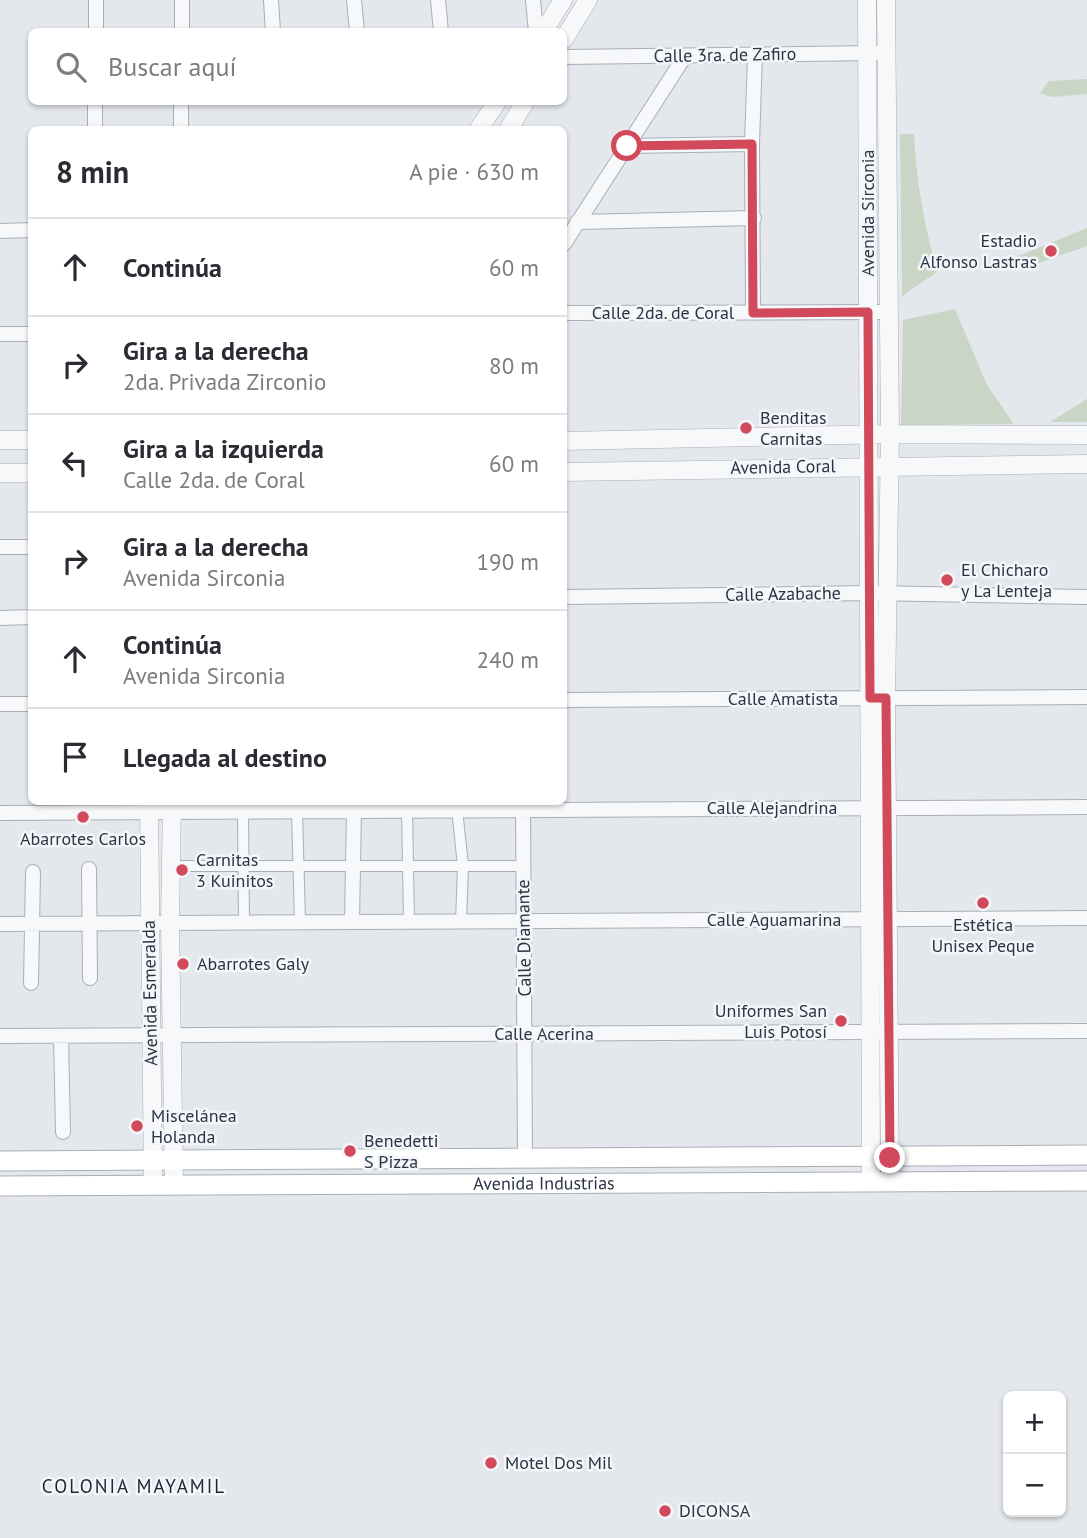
<!DOCTYPE html>
<html lang="es">
<meta charset="utf-8">
<style>
:root{--surface:#fff;--page:#f2f2f3;--text:#2b2b33;--muted:#7c7c81;--line:#e1e1e2}
body{margin:0;font-family:"PT Sans",sans-serif;background:var(--page);color:var(--text)}
.controls{position:absolute;right:21px;bottom:21px;display:grid;overflow:hidden;border-radius:10px;box-shadow:0 2px 5px #0004}
.controls button{width:63px;height:63px;display:grid;place-items:center;padding:0;border:0;border-bottom:2px solid var(--line);background:var(--surface);color:var(--text);font:35px sans-serif}
.stop{position:absolute;width:21px;height:21px;margin:-16px;border:5px solid #d1495b;border-radius:50%;background:#fff}
.stop.end{background:#d1495b;border-color:#fff;box-shadow:0 2px 7px #0008}
.list{margin:0;padding:0;list-style:none}
h2{display:flex;justify-content:space-between;align-items:center;height:91px;margin:0;padding:0 28px;font-size:30px}
h2 small{font-size:23px;font-weight:400;color:var(--muted)}
.list li{display:grid;grid-template-columns:46px 1fr auto;gap:21px;align-items:center;box-sizing:border-box;height:98px;padding:0 28px;border-top:2px solid var(--line)}
.list b{display:block;font-size:26px;white-space:nowrap}
.list p{margin:0;font-size:23px;white-space:nowrap;color:var(--muted)}
.list em{font-size:23px;font-style:normal;color:var(--muted)}
.icon{flex:none;width:38px;height:38px;fill:none;stroke:currentColor;stroke-width:2;stroke-linecap:round;stroke-linejoin:round}
.map{position:relative;flex:none;width:1087px;height:1538px;overflow:hidden}
.search{position:absolute;background:var(--surface);box-shadow:0 2px 5px #0004;left:28px;top:28px;width:539px;height:77px;display:flex;align-items:center;gap:18px;box-sizing:border-box;padding:0 24px;border-radius:10px;color:var(--muted);font-size:26px}
.panel{position:absolute;background:var(--surface);box-shadow:0 2px 5px #0004;left:28px;top:126px;width:539px;height:679px;border-radius:10px}
.map>svg:first-child{display:block}
.green{fill:#c9d6c5}
.lines{fill:none;stroke-linecap:round;stroke-linejoin:round}
.pedestrian-casing{stroke:#a9aeb7;stroke-width:12}
.minor-casing{stroke:#a9aeb7;stroke-width:16}
.tertiary-casing{stroke:#a9aeb7;stroke-width:19}
.secondary-casing{stroke:#a9aeb7;stroke-width:21}
.pedestrian{stroke:#f7f8fa;stroke-width:10}
.minor{stroke:#f7f8fa;stroke-width:14}
.tertiary{stroke:#f7f8fa;stroke-width:18}
.secondary{stroke:#fff;stroke-width:19}
.route{stroke:#d1495b;stroke-width:9}
.poi-dot{fill:#d1495b;stroke:#f4f6f9;stroke-width:2.5}
.labels{text-anchor:middle;stroke-width:5;stroke-linejoin:round;paint-order:stroke}
.street-label{font-size:18px;fill:#2b3445;stroke:#f4f6f9}
.poi-label{font-size:18px;fill:#2b3445;stroke:#f4f6f9;text-anchor:start}
.neighbourhood-label{font-size:19px;letter-spacing:2px;fill:#1d2536;stroke:#f4f6f9}
</style>
<div class="map">
<svg width="1087" height="1538" viewBox="0 0 1087 1538">
<rect width="100%" height="100%" fill="#e4e7ec"/>
<!-- green -->
<path class="green" d="M1087 79V94L1052 97 1040 93 1049 81Z
M900 134H914C916 182 925 226 937 272L902 296Z
M1087 228V246L1022 269 1016 257Z
M955 309 987 385 1014 424 901 425 903 320Z
M1087 399V422H1050Z"/>
<g class="lines">
<!-- pedestrian casing -->
<g class="pedestrian-casing">
<path id="pedestrian" d="M407 809 409 922
M457 809 463 866 461 922
M243 811 244 923
M297 811 300 922
M171 866H523"/>
</g>
<!-- minor casing -->
<g class="minor-casing">
<path id="minor" d="M271 0 273 32
M354 0 357 32
M438 0 441 32
M533 0 536 32
M96 32V0
M182 32V0
M564 57 877 53
M95 130V102
M181 130V102
M627 146 752 144
M577 222 754 218
M0 231 32 230
M564 244 685 56
M564 313 888 312
M753 313 752 144 755 54
M0 334H32
M0 547H32
M564 597 870 593 1087 597
M0 618 32 617
M564 700 1087 697
M0 704H32
M523 802 525 1159
M0 813 1087 807
M89 869 90 978
M352 922 354 810
M0 924 1087 918
M31 983 33 872
M0 1036 1087 1031
M61 1036 63 1132"/>
</g>
<!-- tertiary casing -->
<g class="tertiary-casing">
<path id="tertiary" d="M867 0 871 1182
M886 0 890 434 886 698 890 1181
M543 32 563 0
M564 39 588 0
M478 130 497 102
M508 130 525 102
M0 440H32
M564 441 890 434 1087 435
M564 472 1087 464
M0 473H32
M149 802 153 1184
M172 802 170 923 174 1184"/>
</g>
<!-- secondary casing -->
<g class="secondary-casing">
<g id="secondary">
<path d="M0 1161 1087 1155"/>
<path id="s1" d="M0 1186 1087 1181"/>
</g>
</g>
<!-- pedestrian -->
<use href="#pedestrian" class="pedestrian"/>
<!-- minor -->
<use href="#minor" class="minor"/>
<!-- tertiary -->
<use href="#tertiary" class="tertiary"/>
<!-- secondary -->
<use href="#secondary" class="secondary"/>
</g>
<g class="lines">
<!-- route -->
<path class="route" d="M627 146 752 144 753 313 868 312 870 698H886L890 1158"/>
</g>
<!-- markers -->
<g class="poi-dot">
<circle cx="1051" cy="251" r="7"/>
<circle cx="746" cy="428" r="7"/>
<circle cx="947" cy="580" r="7"/>
<circle cx="83" cy="817" r="7"/>
<circle cx="182" cy="870" r="7"/>
<circle cx="983" cy="903" r="7"/>
<circle cx="183" cy="964" r="7"/>
<circle cx="841" cy="1021" r="7"/>
<circle cx="137" cy="1126" r="7"/>
<circle cx="350" cy="1151" r="7"/>
<circle cx="491" cy="1463" r="7"/>
<circle cx="665" cy="1511" r="7"/>
</g>
<g class="labels">
<!-- street labels -->
<g class="street-label">
<text transform="translate(725 55) rotate(-1)" y="6">Calle 3ra. de Zafiro</text>
<text transform="translate(868 213) rotate(-90)" y="6">Avenida Sirconia</text>
<text x="663" y="319">Calle 2da. de Coral</text>
<text transform="translate(783 467) rotate(-1)" y="6">Avenida Coral</text>
<text transform="translate(783 594) rotate(-1)" y="6">Calle Azabache</text>
<text x="783" y="705">Calle Amatista</text>
<text x="772" y="814">Calle Alejandrina</text>
<text x="774" y="926">Calle Aguamarina</text>
<text transform="translate(524 938) rotate(-91)" y="6">Calle Diamante</text>
<text transform="translate(150 993) rotate(-91)" y="6">Avenida Esmeralda</text>
<text x="544" y="1040">Calle Acerina</text>
<text dy="6" stroke="none"><textPath href="#s1" startOffset="544">Avenida Industrias</textPath></text>
</g>
<!-- poi labels -->
<g class="poi-label">
<text x="1037" y="247" text-anchor="end">Estadio<tspan x="1037" dy="21">Alfonso Lastras</tspan></text>
<text x="760" y="424">Benditas<tspan x="760" dy="21">Carnitas</tspan></text>
<text x="961" y="576">El Chicharo<tspan x="961" dy="21">y La Lenteja</tspan></text>
<text x="83" y="845" text-anchor="middle">Abarrotes Carlos</text>
<text x="196" y="866">Carnitas<tspan x="196" dy="21">3 Kuinitos</tspan></text>
<text x="983" y="931" text-anchor="middle">Estética<tspan x="983" dy="21">Unisex Peque</tspan></text>
<text x="197" y="970">Abarrotes Galy</text>
<text x="827" y="1017" text-anchor="end">Uniformes San<tspan x="827" dy="21">Luis Potosí</tspan></text>
<text x="151" y="1122">Miscelánea<tspan x="151" dy="21">Holanda</tspan></text>
<text x="364" y="1147">Benedetti<tspan x="364" dy="21">S Pizza</tspan></text>
<text x="505" y="1469">Motel Dos Mil</text>
<text x="679" y="1517">DICONSA</text>
</g>
<!-- neighbourhood labels -->
<g class="neighbourhood-label">
<text x="134" y="1493">COLONIA MAYAMIL</text>
</g>
</g>
</svg>
<div class="controls">
<button>+</button>
<button>−</button>
</div>
<div class="stop" style="left:627px;top:146px"></div>
<div class="stop end" style="left:890px;top:1158px"></div>
<div class="search"><svg class="icon" aria-label="search" viewBox="0 0 24 24"><circle cx="10" cy="10" r="6"/><path d="M15 15l6 6"/></svg>Buscar aquí</div>
<section class="panel">
<h2>8 min<small>A pie · 630 m</small></h2>
<ul class="list">
<li><svg class="icon" aria-label="ahead" viewBox="0 0 24 24"><path d="M12 20V5M6 11l6-6 6 6"/></svg><div><b>Continúa</b></div><em>60 m</em></li>
<li><svg class="icon" aria-label="right" viewBox="0 0 24 24"><path d="M7 20v-9h11M14 6l5 5-5 5"/></svg><div><b>Gira a la derecha</b><p>2da. Privada Zirconio</p></div><em>80 m</em></li>
<li><svg class="icon" aria-label="left" viewBox="0 0 24 24"><path d="M17 20v-9H6M10 6l-5 5 5 5"/></svg><div><b>Gira a la izquierda</b><p>Calle 2da. de Coral</p></div><em>60 m</em></li>
<li><svg class="icon" aria-label="right" viewBox="0 0 24 24"><path d="M7 20v-9h11M14 6l5 5-5 5"/></svg><div><b>Gira a la derecha</b><p>Avenida Sirconia</p></div><em>190 m</em></li>
<li><svg class="icon" aria-label="ahead" viewBox="0 0 24 24"><path d="M12 20V5M6 11l6-6 6 6"/></svg><div><b>Continúa</b><p>Avenida Sirconia</p></div><em>240 m</em></li>
<li><svg class="icon" aria-label="arrive" viewBox="0 0 24 24"><path d="M6 21V4h12l-3 4 3 4H6"/></svg><div><b>Llegada al destino</b></div></li>
</ul>
</section>
</div>
